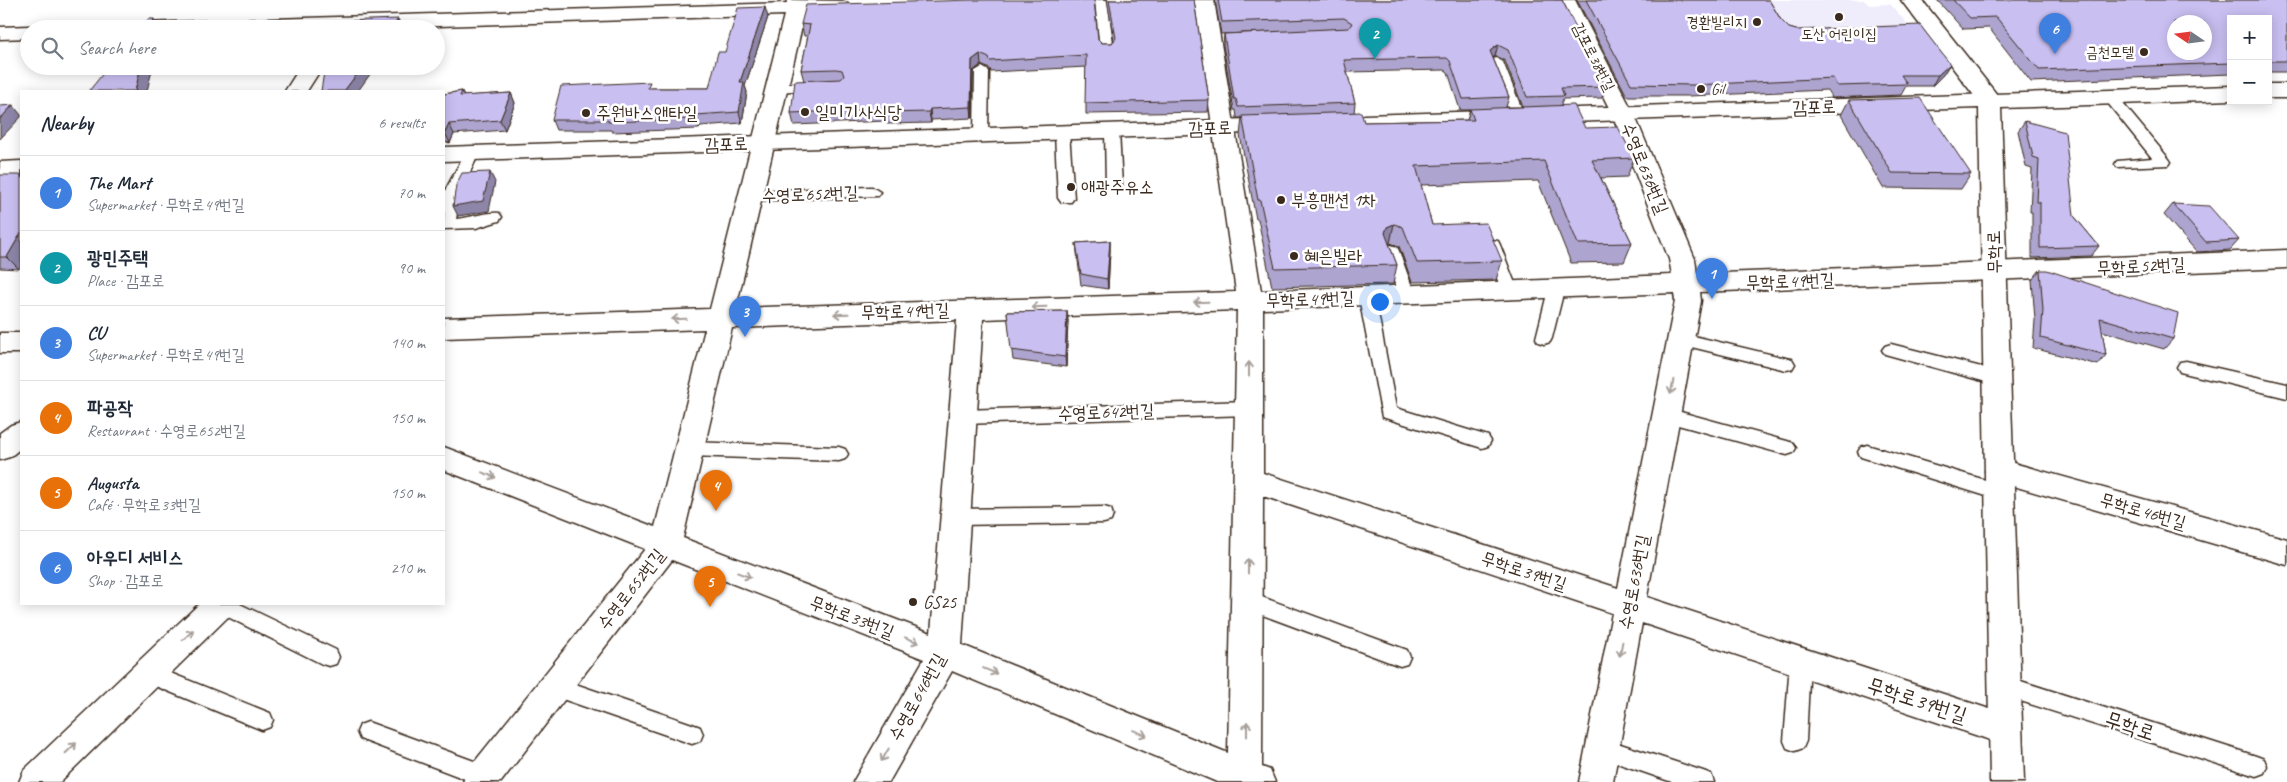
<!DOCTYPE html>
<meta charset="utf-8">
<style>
:root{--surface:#fff;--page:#f6f6f7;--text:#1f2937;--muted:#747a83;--line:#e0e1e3;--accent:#0f766e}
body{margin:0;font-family:Caveat,"Poor Story",sans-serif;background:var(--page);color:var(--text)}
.controls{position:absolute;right:15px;top:15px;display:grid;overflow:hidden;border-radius:0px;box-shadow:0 2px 12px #0003}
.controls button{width:45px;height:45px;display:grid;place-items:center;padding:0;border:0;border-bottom:1px solid var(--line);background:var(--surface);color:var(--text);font:25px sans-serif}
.compass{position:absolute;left:2167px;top:15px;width:45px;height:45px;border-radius:50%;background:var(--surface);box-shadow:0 2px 12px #0003;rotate:283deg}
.you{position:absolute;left:1379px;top:301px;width:18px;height:18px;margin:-12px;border:4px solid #fff;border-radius:50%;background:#1a73e8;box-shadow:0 0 0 8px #1a73e833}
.badge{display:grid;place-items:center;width:32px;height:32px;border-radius:50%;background:var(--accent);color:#fff;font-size:16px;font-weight:700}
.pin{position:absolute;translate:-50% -41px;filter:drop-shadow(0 1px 2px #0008)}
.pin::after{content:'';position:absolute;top:26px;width:18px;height:15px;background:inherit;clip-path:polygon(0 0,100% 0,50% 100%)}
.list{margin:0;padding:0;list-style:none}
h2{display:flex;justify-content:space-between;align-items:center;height:65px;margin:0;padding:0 20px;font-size:21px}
h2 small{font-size:16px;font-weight:400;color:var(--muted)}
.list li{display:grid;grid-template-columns:32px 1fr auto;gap:15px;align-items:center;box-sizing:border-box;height:75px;padding:0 20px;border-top:1px solid var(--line)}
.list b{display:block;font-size:19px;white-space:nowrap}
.list p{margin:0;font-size:16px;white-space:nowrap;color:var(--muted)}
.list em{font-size:16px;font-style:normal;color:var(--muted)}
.icon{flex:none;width:28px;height:28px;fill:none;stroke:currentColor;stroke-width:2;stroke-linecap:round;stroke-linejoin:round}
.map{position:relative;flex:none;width:2287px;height:782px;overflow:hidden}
.search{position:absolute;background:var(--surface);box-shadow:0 2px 12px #0003;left:20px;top:20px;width:425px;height:55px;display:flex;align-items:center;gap:12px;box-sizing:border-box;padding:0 18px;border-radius:28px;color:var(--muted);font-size:19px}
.panel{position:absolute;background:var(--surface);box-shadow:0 2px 12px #0003;left:20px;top:90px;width:425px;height:515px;border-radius:0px}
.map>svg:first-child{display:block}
.built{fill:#efecfb}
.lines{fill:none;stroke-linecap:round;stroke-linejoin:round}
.service-casing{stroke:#3b2a1e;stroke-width:3}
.minor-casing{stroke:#3b2a1e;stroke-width:3}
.tertiary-casing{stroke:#3b2a1e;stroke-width:3}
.service{fill:#fff;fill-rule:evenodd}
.minor{fill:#fff;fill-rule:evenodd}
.tertiary{fill:#fff;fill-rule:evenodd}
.wall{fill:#ada4cf;stroke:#3b2a1e;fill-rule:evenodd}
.shaded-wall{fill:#8d86a9;stroke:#3b2a1e}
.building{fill:#c9bff1;stroke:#3b2a1e;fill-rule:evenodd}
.oneway{stroke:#a79f9a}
.poi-dot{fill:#3b2a1e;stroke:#fff;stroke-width:2}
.labels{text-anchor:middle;stroke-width:5;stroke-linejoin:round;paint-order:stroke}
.far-poi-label{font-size:15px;fill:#3b2a1e;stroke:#fff;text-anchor:end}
.far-street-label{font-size:15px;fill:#3b2a1e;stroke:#fff}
.street-label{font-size:18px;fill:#3b2a1e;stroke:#fff}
.poi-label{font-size:18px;fill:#3b2a1e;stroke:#fff;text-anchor:start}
.near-street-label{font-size:21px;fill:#3b2a1e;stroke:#fff}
</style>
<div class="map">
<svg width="2287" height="782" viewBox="0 0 2287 782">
<rect width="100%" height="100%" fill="#fff"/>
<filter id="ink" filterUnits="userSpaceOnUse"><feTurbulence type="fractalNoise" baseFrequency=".02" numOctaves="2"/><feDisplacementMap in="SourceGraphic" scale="10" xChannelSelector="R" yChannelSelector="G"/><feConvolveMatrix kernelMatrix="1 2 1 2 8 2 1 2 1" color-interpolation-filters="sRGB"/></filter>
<g filter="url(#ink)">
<!-- built -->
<path class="built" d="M1766 0H1864L1869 5 1890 4 1912 29 1789 34Z"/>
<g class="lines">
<!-- service casing -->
<g class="service-casing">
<path id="service" d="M1095 0H1107L1114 50 1112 53H1102L1100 50Z
M1496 58 1503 62 1525 117 1523 120 1518 121 1511 117 1489 62Z
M982 67 989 71 988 136 981 141 974 136 975 71Z
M818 82 823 83 825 86 823 89 776 92 769 88 776 84Z
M2110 93 2115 94 2169 159 2171 162 2169 165 2117 167 2115 164 2117 161 2152 158 2103 97Z
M1112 126 1119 131 1122 186 1114 191 1106 186 1105 131Z
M1062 128 1069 133 1074 198 1071 202H1061L1058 198 1055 133Z
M472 148 479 153 461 191 456 219C467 218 492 211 499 213L502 217 499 221 476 228 444 229 445 191 465 153Z
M872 187 880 192 877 196 749 201 741 196 749 191Z
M1492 240 1498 241 1500 245 1518 291 1516 295H1504L1502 291 1484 245 1486 241Z
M1391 245 1397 247 1399 251 1415 295 1413 299H1401L1399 295 1383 251 1385 247Z
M1556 284 1562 286 1564 290 1552 338 1550 342 1544 344 1538 342 1536 338 1548 290 1550 286Z
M1367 291 1373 293 1375 297 1396 408 1488 436 1491 441 1488 446 1482 448 1382 417 1359 297 1361 293Z
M1681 333 1786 358 1792 359 1795 364 1792 369 1786 370 1675 343 1673 339 1675 335Z
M1891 344 1997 371 2003 373 2006 378 2003 383 1997 385 1885 354 1882 350 1885 346Z
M2186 361 2287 384V398L2180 372 2177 367 2180 362Z
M1249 401 1255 403 1258 408 1255 413 1249 415 963 424 957 422 954 417 957 412 963 410Z
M1666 408 1787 441 1793 443 1796 448 1793 453 1787 455 1660 420 1657 415 1660 410Z
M689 442 839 447 845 449 848 454 845 459 839 461 689 456 683 454 680 449 683 444Z
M1867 445 1999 484 2006 487 2008 492 2006 497 1999 500 1861 457 1858 452 1861 447Z
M1104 507 1111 509 1113 515 1111 521 1104 523 955 525 948 523 946 517 948 511 955 509Z
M1248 592 1407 650 1410 657 1407 664 1400 666 1241 607 1238 601 1241 595Z
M211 604H240L336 650 339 657 336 664 329 666 322 664 214 610Z
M1800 653 1807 655 1810 662 1806 741 1803 748 1795 751 1787 748 1784 741 1790 662 1793 655Z
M148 664 270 713 273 720 270 727 262 730 141 680 138 673 141 666Z
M2005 676 2256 756 2264 759 2267 766 2264 773 2256 776 2005 696 1998 693 1995 686 1998 679Z
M555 677 692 724 700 727 703 734 700 741 692 744 548 694 545 687 548 680Z
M368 722 493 768 496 776 493 782H473L360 739 357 732 360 725Z
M1602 738 1703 771 1711 774 1714 782H1672L1594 755 1591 748 1594 741Z"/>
</g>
<!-- minor casing -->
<g class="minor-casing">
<path id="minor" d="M788 0 841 1 848 3 851 7 848 11 805 14 736 308 1236 292 1194 0H1214L1261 291 1672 275 1669 259 1612 114 1555 0H1575L1634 114 1695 259 1697 274 2287 250V268L1700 292 1701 301 1647 597 2017 718 2022 729 2017 740 2005 745 1642 623 1613 782H1579L1612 613 1263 496 1262 767 1270 770 1275 782H1217L952 671 889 782H853L924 659 672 560 501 782H463L468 770 645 549 444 470V447L655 527 705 329 444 338V318L710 309 784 15 346 29H130L133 25 140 23 787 3ZM1674 293 1675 301 1618 588 1263 473V309ZM1237 310 1228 753 962 645 983 319ZM957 320 931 633 683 538 732 328Z
M1901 0H1922L1998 96 2001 101 1998 106 1990 108 1982 106Z
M29 26 37 29H29V38L0 39V27Z
M301 66H323L307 91H285Z
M0 333H21V353H0Z
M21 422V448L10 457 0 460V433L11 425Z
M1999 459 2287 539V565L1989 479 1985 471 1989 463Z
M199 604H236L231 614 60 782H19L24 770Z"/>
</g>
<!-- tertiary casing -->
<g class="tertiary-casing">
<path id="tertiary" d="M2268 84H2287V98H2268Z
M2231 86V100L2001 108 2024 782H1990L1979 108 1365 129 1357 127 1354 122 1357 117 1365 115Z
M1277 118 1285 120 1288 125 1285 130 1277 132 444 161V147Z
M21 161V177L0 178V162Z"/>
</g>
<!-- service -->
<use href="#service" class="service"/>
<!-- minor -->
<use href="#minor" class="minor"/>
<!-- tertiary -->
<use href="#tertiary" class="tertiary"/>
</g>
<!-- wall -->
<path class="wall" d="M1107 0H1194L1209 100 1208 112 1086 114V67L991 72 990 69 981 65 973 71 972 118 931 120V123L887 124 886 121 794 125 791 113 804 81 801 70 808 36H804L801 24 1098 39 1102 43H1112L1114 40Z
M1215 0H1562L1606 87 1602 98 1563 99 1561 105 1585 128 1634 158 1627 177 1601 178 1632 243 1624 262 1571 263 1538 181 1421 185 1432 225 1502 261 1496 280 1412 282 1399 246 1390 243 1389 244 1397 265 1393 284 1272 287 1258 219H1256L1240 135 1242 118H1237L1236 110H1234L1223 45 1224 34 1276 32 1221 34ZM1495 56 1505 61 1523 107H1506L1509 97 1493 58ZM1445 70 1448 72 1460 110H1470L1467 120 1364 122 1354 113 1355 103 1347 72Z
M1577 0H1769L1781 20 1789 28 1943 75 1932 86H1906L1901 95 1832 98 1827 90 1689 96H1627Z
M1937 0H2287V72H2268V19H2231V74L2031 82 1989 28 1963 29Z
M768 17 745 86 747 92 742 123 700 126 699 129 612 132 611 130H556L552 120 652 88H709L725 52Z
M462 91 464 96 511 93 515 103 505 130 454 134 450 143 444 142V94Z
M1849 100 1971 174 1961 189 1883 188 1841 115Z
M2025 121 2074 216 2099 246 2091 256 2032 258V212H2030L2032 169 2026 167 2018 131Z
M0 175 19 269 0 268Z
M2173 204 2239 240 2230 250 2197 252 2164 215Z
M1110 241V251L1108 289 1081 285 1077 253 1076 243Z
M2040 270 2173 339 2164 349 2102 331 2106 355 2098 365 2033 348 2035 320 2032 280Z
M1067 311 1068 321 1066 367 1013 360 1007 312Z"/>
<!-- shaded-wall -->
<path class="shaded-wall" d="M765 7 768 17 745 86 747 92 742 123 739 112 740 82Z
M154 19 161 29H151Z
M398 19 403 29H391Z
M1498 45 1495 56 1487 63 1490 51Z
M980 54 981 65 973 71 972 118 971 107 972 60Z
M1950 64 1943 75 1932 86 1938 75Z
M141 66H153L147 91H135Z
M363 66H376L358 91H344Z
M511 93 515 103 505 130 500 120Z
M13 105 21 115V117L0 139V119Z
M930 109 931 120V123L929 112Z
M696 115 700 126 699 129 695 119Z
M449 124 454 134 450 143 445 133Z
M490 172 495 182 489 211 458 216 453 206Z
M1394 224 1390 243 1383 246 1385 233 1387 227Z
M21 233V264L19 269 7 257Z
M1110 241V251L1108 289 1107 279Z
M1067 311 1068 321 1066 367 1065 357Z"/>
<!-- building -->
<path class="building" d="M973 0H1094L1098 39 1102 43H1112L1116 38 1109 0H1194L1209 100 1085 103 1086 55 990 61 989 58 980 54 972 60 971 107 930 109 929 112 885 113V109L791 113 795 81 841 79 844 76 842 70 836 69 801 70 810 25 801 24 806 5Z
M1218 0H1562L1606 87 1561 88 1564 96 1527 97 1508 50 1498 45 1490 51 1509 97 1463 99 1450 61 1447 58 1344 60 1355 103 1238 107 1236 99H1234L1224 34 1349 28 1352 23 1344 18 1222 22Z
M1586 0H1769L1781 20 1789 28 1796 30 1920 25 1950 64 1938 75H1901L1907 84 1837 86 1833 78 1694 85 1631 84Z
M1953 0H2287V61H2268V19H2231V63L2039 70 1996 17 1970 18ZM2174 22H2204V52H2174Z
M765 7 740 82H744L739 112 696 115 695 119 608 122V120H552L561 86 650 82 648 88H709L718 52H725L738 8Z
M148 19H154L151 29H140Z
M398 19 391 29H336L342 21Z
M109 66H141L135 91H89Z
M325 66H363L344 91H321Z
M462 91 460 96 511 93 500 120 449 124 445 133 444 132V94Z
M1920 98 1971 174 1892 173 1849 100Z
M13 105 0 119V106Z
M1574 105 1585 128 1618 127 1634 158 1592 160 1632 243 1578 244 1544 161 1416 166 1432 225 1486 223 1502 261 1417 263 1403 227 1394 224 1387 227 1385 233 1397 265 1275 268 1260 200H1258L1242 116 1361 112 1364 122 1474 120 1470 109Z
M2025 121 2065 132 2074 216 2099 246 2040 248V202H2037L2039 159 2033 157Z
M490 172 483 201 453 206 456 185 462 173Z
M21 174V233L7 257H0V175H21Z
M2173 204 2209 206 2239 240 2206 242Z
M1110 241 1107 279 1081 274 1076 243Z
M2040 270H2047L2178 313 2173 339 2100 318 2106 355 2041 338 2043 310Z
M1067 311 1065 357 1011 350 1007 312Z"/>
<!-- one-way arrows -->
<defs><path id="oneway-shaft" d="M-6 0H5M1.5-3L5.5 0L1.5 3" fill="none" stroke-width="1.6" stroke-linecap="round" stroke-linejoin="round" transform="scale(1.25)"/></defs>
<g class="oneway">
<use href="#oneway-shaft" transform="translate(1201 302) rotate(178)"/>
<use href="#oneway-shaft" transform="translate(1039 307) rotate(178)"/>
<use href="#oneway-shaft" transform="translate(841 314) rotate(178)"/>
<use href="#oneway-shaft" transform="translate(679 319) rotate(178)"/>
<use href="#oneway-shaft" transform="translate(1249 369) rotate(-90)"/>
<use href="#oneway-shaft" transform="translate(1672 387) rotate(101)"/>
<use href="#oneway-shaft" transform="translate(489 475) rotate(21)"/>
<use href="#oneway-shaft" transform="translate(1248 566) rotate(-90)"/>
<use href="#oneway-shaft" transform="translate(744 575) rotate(21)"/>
<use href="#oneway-shaft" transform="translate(188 635) rotate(-44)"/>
<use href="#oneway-shaft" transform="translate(912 640) rotate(21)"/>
<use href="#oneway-shaft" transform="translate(1621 649) rotate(101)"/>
<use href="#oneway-shaft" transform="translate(990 671) rotate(22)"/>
<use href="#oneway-shaft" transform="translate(1247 729) rotate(-90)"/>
<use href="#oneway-shaft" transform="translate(1140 733) rotate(22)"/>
<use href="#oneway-shaft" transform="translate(71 748) rotate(-44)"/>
<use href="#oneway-shaft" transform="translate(885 755) rotate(120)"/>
</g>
</g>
<!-- markers -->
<g class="poi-dot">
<circle cx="1839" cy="17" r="5"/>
<circle cx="1757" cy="22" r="5"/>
<circle cx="2144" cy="52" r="5"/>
<circle cx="1701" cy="89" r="5"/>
<circle cx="805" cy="112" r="5"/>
<circle cx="586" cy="113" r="5"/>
<circle cx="1071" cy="187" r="5"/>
<circle cx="1281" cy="200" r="5"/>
<circle cx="1294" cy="256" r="5"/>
<circle cx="913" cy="602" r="5"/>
</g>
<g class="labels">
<!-- far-poi labels -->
<g class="far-poi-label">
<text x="1747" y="27">경환빌리지</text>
<text x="1839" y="39" text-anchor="middle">도산 어린이집</text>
<text x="2134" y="57">금천모텔</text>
<text x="1711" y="94" text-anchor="start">Gil</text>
</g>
<!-- far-street labels -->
<g class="far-street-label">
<text transform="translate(1594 57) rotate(63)" y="5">감포로38번길</text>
</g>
<!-- street labels -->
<g class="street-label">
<text transform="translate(1814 107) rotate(-2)" y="6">감포로</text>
<text transform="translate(1210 128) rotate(-2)" y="6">감포로</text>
<text transform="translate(726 144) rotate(-2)" y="6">감포로</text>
<text transform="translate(1645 168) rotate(68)" y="6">수영로636번길</text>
<text transform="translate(810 194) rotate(-2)" y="6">수영로652번길</text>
<text transform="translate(1994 252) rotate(-91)" y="6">무학로</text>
<text transform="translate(2141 266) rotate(-3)" y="6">무학로52번길</text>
<text transform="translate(1790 281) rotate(-2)" y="6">무학로49번길</text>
<text transform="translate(1310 299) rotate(-2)" y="6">무학로49번길</text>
<text transform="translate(905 311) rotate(-2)" y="6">무학로49번길</text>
<text transform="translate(1106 412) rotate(-2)" y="6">수영로642번길</text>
<text transform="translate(2143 511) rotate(16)" y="6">무학로46번길</text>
<text transform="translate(1524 571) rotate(18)" y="6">무학로39번길</text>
<text transform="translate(1634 582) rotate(-79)" y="6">수영로636번길</text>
<text transform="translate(631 589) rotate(-52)" y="6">수영로652번길</text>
<text transform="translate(852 617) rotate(21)" y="6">무학로33번길</text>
<text transform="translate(917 697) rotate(-61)" y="6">수영로646번길</text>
</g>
<!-- poi labels -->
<g class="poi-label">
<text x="815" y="118">일미기사식당</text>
<text x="596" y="119">주원바스앤타일</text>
<text x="1081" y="193">애광주유소</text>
<text x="1291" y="206">부흥맨션 1차</text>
<text x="1304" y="262">혜은빌라</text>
<text x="923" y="608">GS25</text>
</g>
<!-- near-street labels -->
<g class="near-street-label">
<text transform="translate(1917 700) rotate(18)" y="7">무학로39번길</text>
<text transform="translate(2130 726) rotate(18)" y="7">무학로</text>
</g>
</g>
</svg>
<div class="controls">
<button>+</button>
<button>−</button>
</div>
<svg class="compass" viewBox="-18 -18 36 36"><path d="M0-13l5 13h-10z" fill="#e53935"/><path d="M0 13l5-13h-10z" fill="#747a83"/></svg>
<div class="you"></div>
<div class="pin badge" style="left:1712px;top:299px;background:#3f7fe0">1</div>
<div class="pin badge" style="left:1375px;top:59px;background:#0f9aa8">2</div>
<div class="pin badge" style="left:745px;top:337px;background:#3f7fe0">3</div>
<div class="pin badge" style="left:716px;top:511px;background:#e8710a">4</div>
<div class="pin badge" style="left:710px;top:607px;background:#e8710a">5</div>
<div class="pin badge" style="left:2055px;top:54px;background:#3f7fe0">6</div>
<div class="search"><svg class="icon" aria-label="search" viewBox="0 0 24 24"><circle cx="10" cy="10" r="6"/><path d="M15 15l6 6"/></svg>Search here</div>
<section class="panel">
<h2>Nearby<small>6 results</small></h2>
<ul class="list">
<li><span class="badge" style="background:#3f7fe0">1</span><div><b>The Mart</b><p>Supermarket · 무학로49번길</p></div><em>70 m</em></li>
<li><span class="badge" style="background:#0f9aa8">2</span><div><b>광민주택</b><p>Place · 감포로</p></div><em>90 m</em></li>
<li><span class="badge" style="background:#3f7fe0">3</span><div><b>CU</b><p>Supermarket · 무학로49번길</p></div><em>140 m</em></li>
<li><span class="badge" style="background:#e8710a">4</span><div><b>파공작</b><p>Restaurant · 수영로652번길</p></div><em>150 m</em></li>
<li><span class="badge" style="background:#e8710a">5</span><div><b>Augusta</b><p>Café · 무학로33번길</p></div><em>150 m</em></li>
<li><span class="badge" style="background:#3f7fe0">6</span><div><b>아우디 서비스</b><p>Shop · 감포로</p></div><em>210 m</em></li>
</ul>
</section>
</div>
